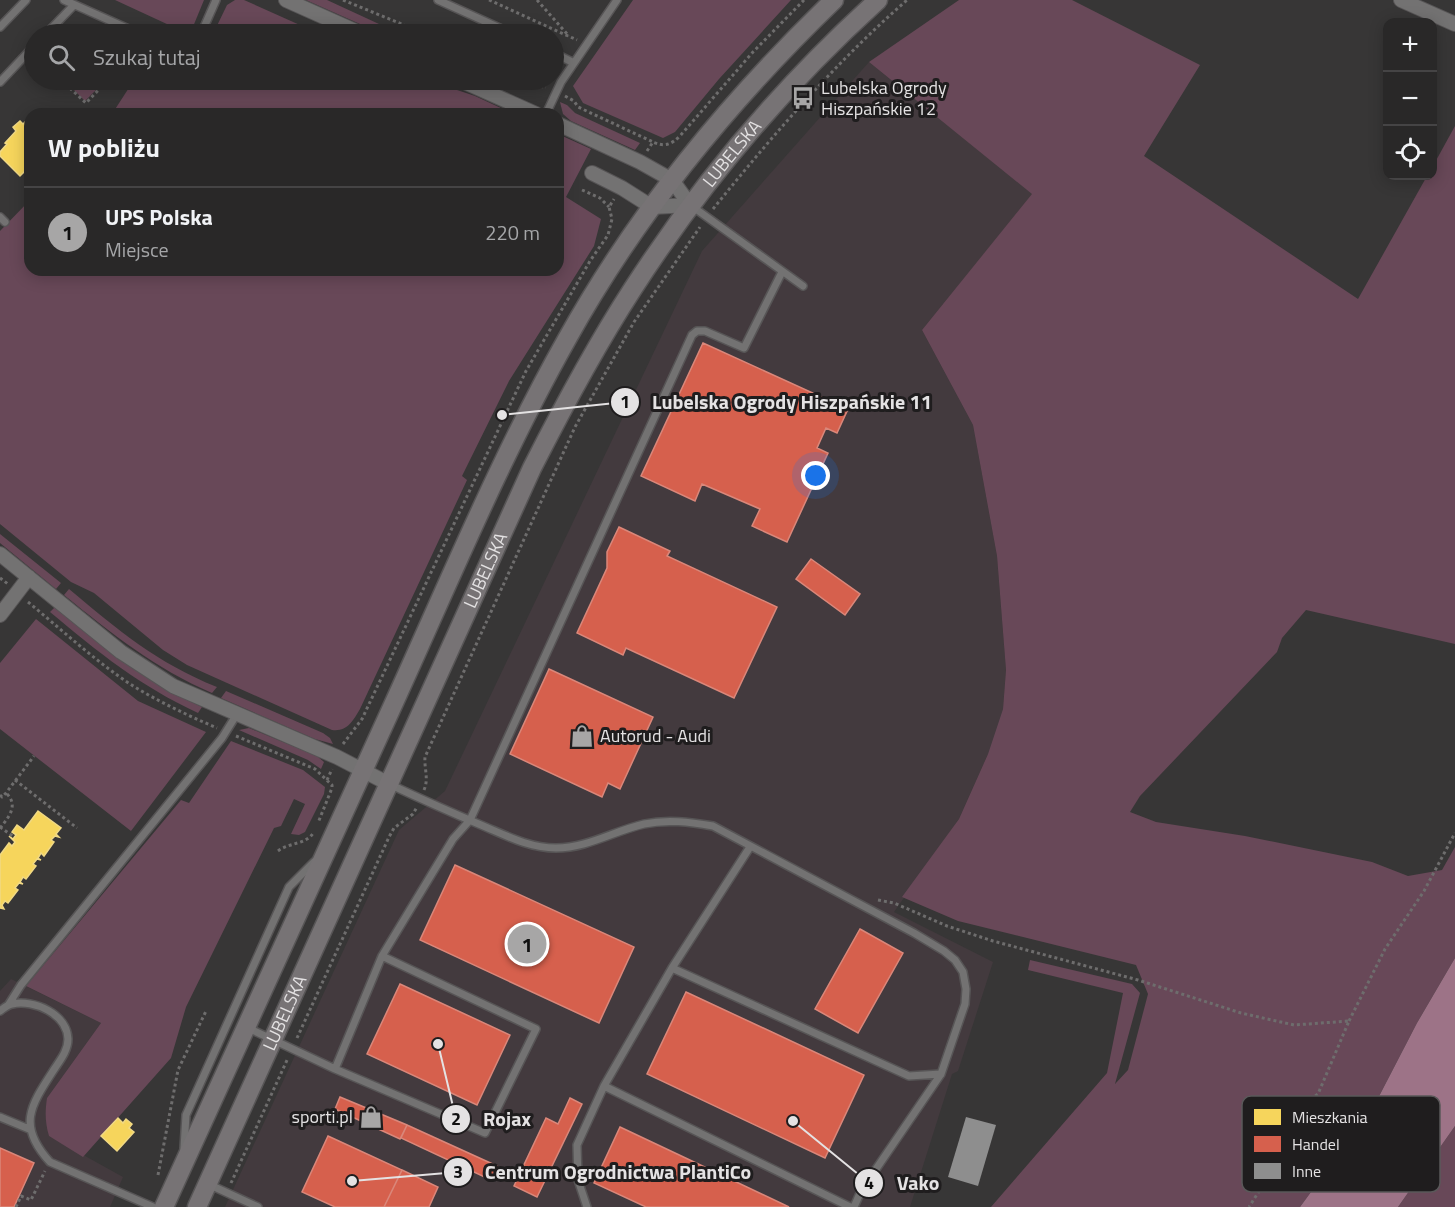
<!DOCTYPE html>
<html lang="pl">
<meta charset="utf-8">
<style>
:root{--surface:#292828;--page:#353434;--text:#f1f3f6;--muted:#a5a6a8;--line:#454445;--accent:#a7a6a6}
body{margin:0;font-family:"Titillium Web",sans-serif;background:var(--page);color:var(--text)}
.controls{position:absolute;right:18px;top:18px;display:grid;overflow:hidden;border-radius:12px;box-shadow:0 3px 15px #0003}
.controls button{width:54px;height:54px;display:grid;place-items:center;padding:0;border:0;border-bottom:2px solid var(--line);background:var(--surface);color:var(--text);font:30px sans-serif}
.you{position:absolute;left:816px;top:476px;width:21px;height:21px;margin:-15px;border:4px solid #fff;border-radius:50%;background:#1a73e8;box-shadow:0 0 0 9px #1a73e833}
.badge{display:grid;place-items:center;width:39px;height:39px;border-radius:50%;background:var(--accent);color:#111;font-size:20px;font-weight:700}
.pin{position:absolute;translate:-50% -50%;border:3px solid #fff;box-shadow:0 2px 6px #0006}
.list{margin:0;padding:0;list-style:none}
h2{display:flex;justify-content:space-between;align-items:center;height:78px;margin:0;padding:0 24px;font-size:26px}
h2 small{font-size:20px;font-weight:400;color:var(--muted)}
.list li{display:grid;grid-template-columns:39px 1fr auto;gap:18px;align-items:center;box-sizing:border-box;height:90px;padding:0 24px;border-top:2px solid var(--line)}
.list b{display:block;font-size:22px;white-space:nowrap}
.list p{margin:0;font-size:20px;white-space:nowrap;color:var(--muted)}
.list em{font-size:20px;font-style:normal;color:var(--muted)}
.icon{flex:none;width:33px;height:33px;fill:none;stroke:currentColor;stroke-width:2;stroke-linecap:round;stroke-linejoin:round}
.map{position:relative;flex:none;width:1455px;height:1207px;overflow:hidden}
.search{position:absolute;background:var(--surface);box-shadow:0 3px 15px #0003;left:24px;top:24px;width:540px;height:66px;display:flex;align-items:center;gap:15px;box-sizing:border-box;padding:0 21px;border-radius:33px;color:var(--muted);font-size:22px}
.panel{position:absolute;background:var(--surface);box-shadow:0 3px 15px #0003;left:24px;top:108px;width:540px;height:168px;border-radius:18px}
.map>svg:first-child{display:block}
.built{fill:#433a3e}
.green{fill:#684858}
.water{fill:#9d7387}
.homes{fill:#f6d55c;stroke:#f1d984;stroke-width:1.5}
.shops{fill:#d6604d;stroke:#da877a;stroke-width:1.5}
.building{fill:#8e8e8e}
.lines{fill:none;stroke-linecap:round;stroke-linejoin:round}
.lane-casing{stroke:#575556;stroke-width:10}
.street-casing{stroke:#575556;stroke-width:16}
.secondary-casing{stroke:#575556;stroke-width:21}
.path{stroke:#6e6d6d;stroke-width:3;stroke-dasharray:3 3;stroke-linecap:butt}
.lane{stroke:#737272;stroke-width:7}
.street{stroke:#737272;stroke-width:14}
.secondary{stroke:#777375;stroke-width:18}
.labels{text-anchor:middle;stroke-width:6;stroke-linejoin:round;paint-order:stroke}
.poi-label{font-size:18px;fill:#e4e2e3;stroke:#1f1d1e;text-anchor:start}
.street-label{font-size:18px;fill:#e4e2e3;stroke:#1f1d1e}
.key{fill:#1f1d1e;stroke:#5a5859;stroke-width:1.5}
.key-label{font-size:16px;fill:#e4e2e3}
.leader{fill:none;stroke:#e4e2e3;stroke-width:2}
.callout-dot{fill:#e4e2e3;stroke:#1f1d1e;stroke-width:2}
.mark-label{font-size:18px;text-anchor:middle;font-weight:bold;fill:#111}
.callout-label{font-size:20px;text-anchor:middle;font-weight:bold;fill:#e4e2e3;stroke:#1f1d1e;stroke-width:6;stroke-linejoin:round;paint-order:stroke}
</style>
<div class="map">
<svg width="1455" height="1207" viewBox="0 0 1455 1207">
<rect width="100%" height="100%" fill="#373636"/>
<!-- built -->
<path class="built" d="M869 62 1033 194 922 330 973 425 997 556 1006 670 1003 709 988 754 959 819 894 912 993 962 958 1071 952 1074 910 1207H225L399 830 445 791 702 251Z
M11 979 101 1023 47 1098 49 1136 123 1177 110 1207H0V991Z"/>
<!-- green -->
<path class="green" d="M115 0H204L190 34H163L169 25Z
M235 0H244L320 34H213L227 5Z
M306 0H327L392 30 391 32 369 28Z
M633 0H791L719 79 675 132 663 138 583 103 573 86Z
M959 0H1072L1200 65 1144 156 1358 299 1427 176H1432L1433 166 1455 126V644L1306 610 1282 638 1277 652 1140 796 1130 812 1156 822 1245 836 1372 862 1408 876 1442 870 1455 847V958L1417 1023 1374 1106 1300 1207H991L1107 1073 1123 993 1028 970 1030 960 1132 984 1140 993 1115 1084 1128 1070 1148 994 1136 965 958 921 902 897 959 819 988 754 1003 709 1006 670 997 556 973 425 922 330 1032 194 869 62Z
M66 80H106L85 101 65 81Z
M134 80H427L475 96 514 114H112Z
M560 102 567 105 575 113 640 143 635 150 571 121 563 114Z
M558 134 591 149 566 197 601 219 594 246 509 381 462 476 467 480 360 709C353 721 347 732 332 730L187 665 163 650 94 593 71 582 0 524V231L30 200V270H558Z
M0 534 61 583 56 589 0 543Z
M69 589C118 630 157 663 217 687L212 693C156 669 111 633 64 595Z
M55 607C104 647 144 681 202 707L198 713C140 686 99 653 50 612Z
M36 619 138 701 206 732 131 831 0 729V663Z
M226 691 323 733 330 738 333 744 315 739 221 698Z
M249 728 317 756 324 762 321 769 308 760 239 730Z
M231 741 303 770 325 787 324 794 305 832 299 835 291 834 305 804 294 799 281 826 274 828 186 1007 171 1058 83 1157 49 1136C45 1122 45 1112 47 1098L101 1023 26 986 181 800 189 803Z
M1455 1126V1207H1398Z"/>
<!-- water -->
<path class="water" d="M1455 958V1126L1398 1207H1300L1374 1106 1417 1023Z"/>
<!-- homes -->
<path class="homes" d="M30 117V171L27 169 20 176 0 156V152L7 144 5 143 16 131 13 127 20 121 23 124Z
M38 811 61 828 56 834 59 837 55 836 51 840 54 842 44 856 41 853 38 858 41 860 37 859 33 864 36 866 26 879 23 877 20 882 23 884 19 883 15 888 18 890 8 903 5 901 2 905 4 909 0 908V855L9 843 12 846 15 842 9 836 13 839 16 835 12 832 17 825 24 830Z
M118 1118 123 1123 126 1119 132 1124 129 1128 134 1132 117 1151 101 1136Z"/>
<!-- shops -->
<path class="shops" d="M703 343 848 409 837 433 826 428 817 448 828 453 787 542 752 526 760 509 702 484 695 501 641 476Z
M619 527 670 551 667 556 777 607 734 698 626 648 623 655 577 633 607 568V552Z
M811 559 860 594 845 615 796 579Z
M549 669 653 717 620 789 608 783 602 797 510 754Z
M455 865 634 947 599 1023 420 940Z
M860 929 903 953 858 1033 815 1009Z
M400 984 510 1035 477 1105 367 1054Z
M686 992 864 1075 825 1158 647 1074Z
M340 1097 407 1125 400 1139 335 1109Z
M570 1098 582 1104 537 1197 514 1186 546 1118 558 1124Z
M407 1125 497 1166 491 1180 401 1138Z
M620 1127 711 1170 789 1207H646L594 1183Z
M328 1136 402 1170 384 1207H335L302 1192Z
M0 1148 34 1163 14 1207H0Z
M402 1170 438 1187 429 1207H384Z"/>
<!-- building -->
<path class="building" d="M966 1117 996 1125 978 1186 948 1177Z"/>
<g class="lines">
<!-- lane casing -->
<g class="lane-casing">
<path id="lane" d="M64 0 140 34
M438 0 513 34
M0 27 26 0
M46 34 74 5
M201 34 216 0
M554 53 574 63
M0 82 34 46
M546 114 561 82 617 0
M693 207 803 286
M0 217 5 222
M389 784C419 798 450 812 481 825 505 835 529 848 556 848 587 848 614 831 644 824 667 819 690 822 713 826L914 933 944 951 955 960 963 972 966 989 965 1004 941 1074 861 1191 854 1207
M382 956 453 839 470 820 692 335 697 331H705L744 348 782 272
M672 968 909 1076 941 1074
M9 1004 21 985 222 738 237 714
M0 1011C4 1008 7 1005 12 1004 34 999 67 1014 68 1039 68 1050 61 1059 55 1068 31 1105 16 1125 50 1162L153 1207
M246 1027 335 1069 485 1133 536 1029 382 956 335 1069
M604 1086 672 968 750 847
M0 1117 29 1129
M184 1148 186 1115 289 887 314 862
M208 1184 258 1207
M587 1207 578 1180 577 1145 604 1086 850 1207"/>
</g>
<!-- street casing -->
<g class="street-casing">
<path id="street" d="M286 0 362 34
M1401 0 1455 24
M460 80 536 114
M558 124 640 162 672 180 690 205
M592 173 622 188 652 207 690 205
M0 554 121 652 173 686 337 757 389 784
M0 615 29 577"/>
</g>
<!-- secondary casing -->
<g class="secondary-casing">
<g id="secondary">
<path d="M164 1207C239 1039 316 872 393 705 449 582 501 456 567 339 637 213 731 99 834 0"/>
<path id="s1" d="M197 1207 532 468C563 407 595 347 632 290 701 183 784 85 878 0"/>
</g>
</g>
<!-- path -->
<path class="path" d="M343 0 426 34
M489 0 577 40
M537 0 569 36
M61 80 86 103 108 80
M517 80 528 85 546 87
M565 96 574 101 578 107 653 142
M647 151 653 142C664 147 671 145 680 136L753 52 804 0
M582 190 600 198 609 207
M713 209C773 135 835 63 907 0
M0 578 8 584
M28 602C62 630 94 660 130 684 157 701 187 715 217 728
M236 736 315 769 332 785V788L318 823
M343 744 362 719 526 371 590 261 608 235 612 219 609 207 614 199
M15 780 77 828
M327 780 332 769
M424 790C429 779 424 768 425 757L575 427 634 322 700 227
M0 795 2 797 6 793 34 756
M0 827 14 837
M0 828C9 817 19 805 6 793
M278 851C290 842 306 845 314 832
M878 900 894 903 947 926 993 941 1138 980 1241 1013 1294 1025 1349 1021 1318 1094 1306 1103 1291 1141 1249 1207
M1349 1021 1385 949 1424 891 1455 833
M297 1038 389 837 394 828 413 814 417 807
M158 1175 178 1070 206 1011
M231 1183 288 1058
M16 1207 21 1196 31 1200 45 1171"/>
<!-- lane -->
<use href="#lane" class="lane"/>
<!-- street -->
<use href="#street" class="street"/>
<!-- secondary -->
<use href="#secondary" class="secondary"/>
</g>
<!-- icons -->
<defs>
<g id="bus-bare" transform="scale(1.8)"><path d="M-5-6H5V4H4V6H2V4H-2V6H-4V4H-5ZM-3.5-4V0h7V-4ZM-3.5 1.2v1.5H-2V1.2ZM2 1.2v1.5H3.5V1.2Z" fill="#a7a6a6" stroke="#1f1d1e" stroke-width="2.5" paint-order="stroke"/></g>
<g id="shop-bare" transform="scale(1.8)"><path d="M-5-2.5h2.3a2.7 3.5 0 0 1 5.4 0H5L5.5 6h-11ZM-1.5-2.5h3a1.5 2.3 0 0 0-3 0Z" fill="#a7a6a6" stroke="#1f1d1e" stroke-width="2.5" paint-order="stroke"/></g>
</defs>
<g fill-rule="evenodd">
<use href="#bus-bare" x="803" y="98"/>
<use href="#shop-bare" x="582" y="736"/>
<use href="#shop-bare" x="371" y="1117"/>
</g>
<g class="labels">
<!-- poi labels -->
<g class="poi-label">
<text x="821" y="94">Lubelska Ogrody<tspan x="821" dy="21">Hiszpańskie 12</tspan></text>
<text x="600" y="742">Autorud - Audi</text>
<text x="353" y="1123" text-anchor="end">sporti.pl</text>
</g>
<!-- street labels -->
<g class="street-label">
<text dy="6" stroke="none"><textPath href="#s1" startOffset="1185">LUBELSKA</textPath></text>
<text dy="6" stroke="none"><textPath href="#s1" startOffset="699">LUBELSKA</textPath></text>
<text dy="6" stroke="none"><textPath href="#s1" startOffset="213">LUBELSKA</textPath></text>
</g>
</g>
<!-- legend -->
<rect x="1242" y="1096" width="198" height="96" rx="9" class="key"/>
<rect x="1254" y="1109" width="27" height="16" fill="#f6d55c"/>
<rect x="1254" y="1136" width="27" height="16" fill="#d6604d"/>
<rect x="1254" y="1163" width="27" height="16" fill="#8e8e8e"/>
<g class="key-label">
<text x="1292" y="1123">Mieszkania</text>
<text x="1292" y="1150">Handel</text>
<text x="1292" y="1177">Inne</text>
</g>
<!-- callouts -->
<path class="leader" d="M502 415L625 402M438 1044L456 1119M352 1181L458 1172M793 1121L869 1183"/>
<g class="callout-dot">
<circle cx="502" cy="415" r="6"/>
<circle cx="438" cy="1044" r="6"/>
<circle cx="352" cy="1181" r="6"/>
<circle cx="793" cy="1121" r="6"/>
<circle cx="625" cy="402" r="15"/>
<circle cx="456" cy="1119" r="15"/>
<circle cx="458" cy="1172" r="15"/>
<circle cx="869" cy="1183" r="15"/>
</g>
<g class="mark-label">
<text x="625" y="408">1</text>
<text x="456" y="1125">2</text>
<text x="458" y="1178">3</text>
<text x="869" y="1189">4</text>
</g>
<g class="callout-label">
<text x="792" y="409">Lubelska Ogrody Hiszpańskie 11</text>
<text x="507" y="1126">Rojax</text>
<text x="618" y="1179">Centrum Ogrodnictwa PlantiCo</text>
<text x="918" y="1190">Vako</text>
</g>
</svg>
<div class="controls">
<button>+</button>
<button>−</button>
<button><svg class="icon" aria-label="locate" viewBox="0 0 24 24"><circle cx="12" cy="12" r="6"/><path d="M12 2v4M12 18v4M2 12h4M18 12h4"/></svg></button>
</div>
<div class="you"></div>
<div class="pin badge" style="left:527px;top:944px">1</div>
<div class="search"><svg class="icon" aria-label="search" viewBox="0 0 24 24"><circle cx="10" cy="10" r="6"/><path d="M15 15l6 6"/></svg>Szukaj tutaj</div>
<section class="panel">
<h2>W pobliżu<small></small></h2>
<ul class="list">
<li><span class="badge">1</span><div><b>UPS Polska</b><p>Miejsce</p></div><em>220 m</em></li>
</ul>
</section>
</div>
